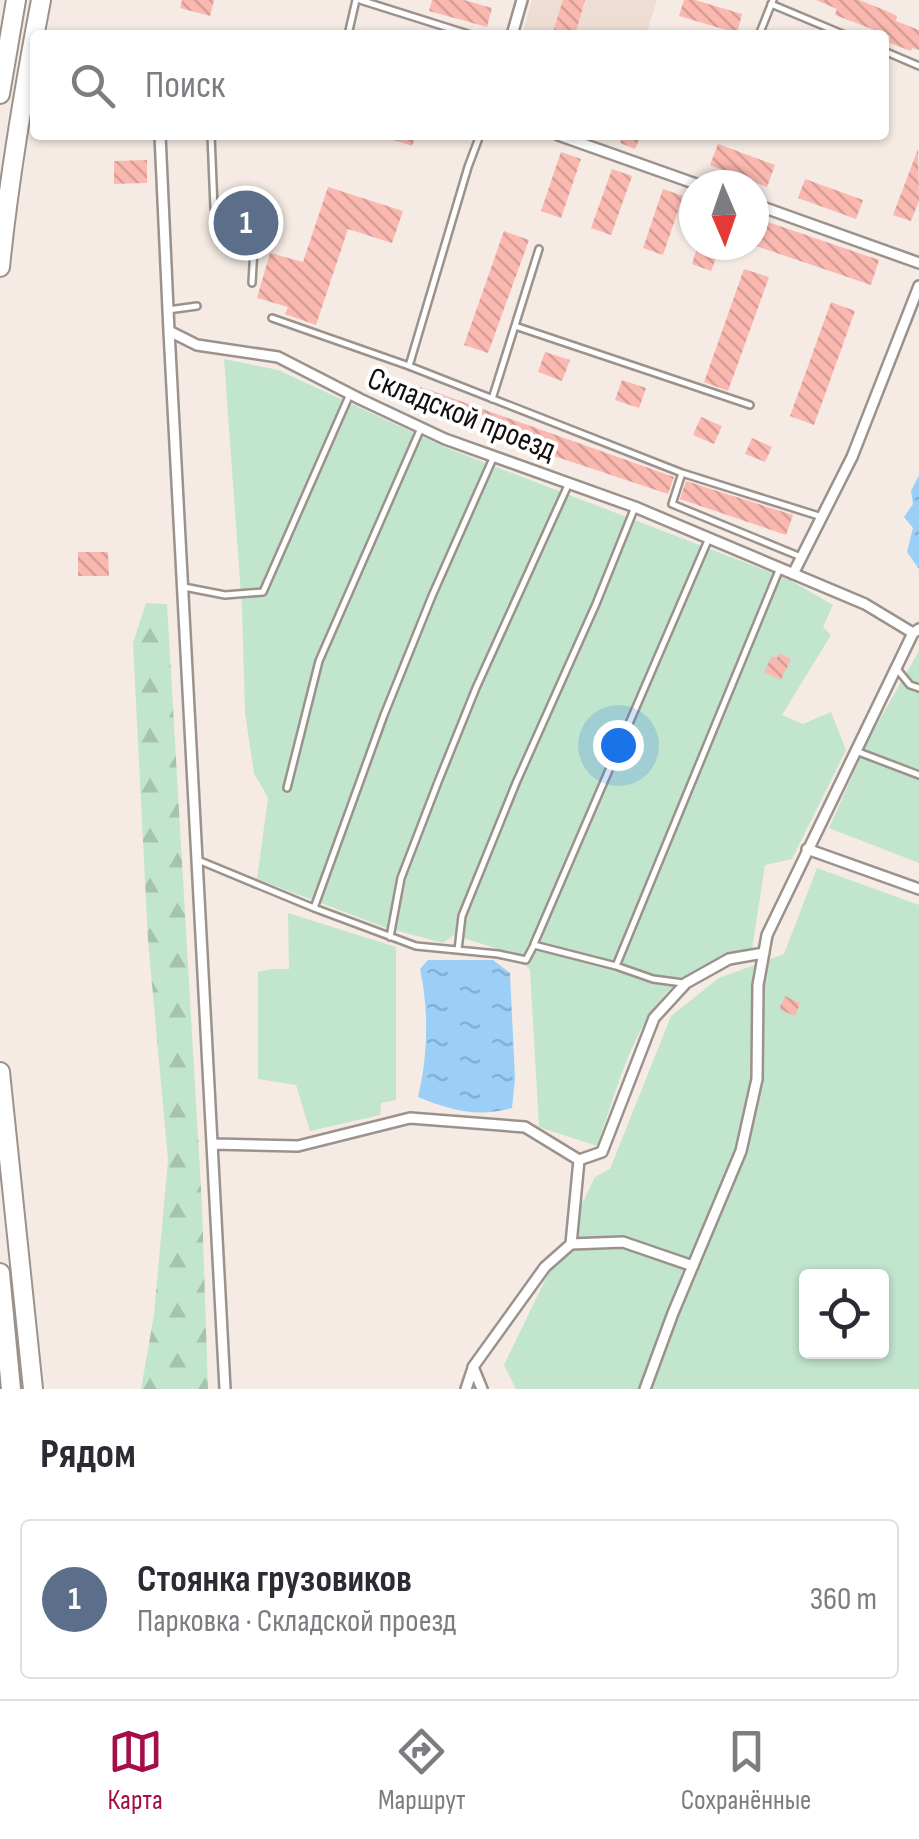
<!DOCTYPE html>
<html lang="ru">
<meta charset="utf-8">
<style>
:root{--surface:#fff;--page:#f2f2f3;--text:#2b2b33;--muted:#7c7c81;--line:#e1e1e2;--accent:#a50f48}
body{margin:0;font-family:"Sofia Sans Condensed",sans-serif;background:var(--page);color:var(--text)}
.controls{position:absolute;right:30px;bottom:30px;display:grid;overflow:hidden;border-radius:10px;box-shadow:0 2px 8px #0004}
.controls button{width:90px;height:90px;display:grid;place-items:center;padding:0;border:0;border-bottom:2px solid var(--line);background:var(--surface);color:var(--text);font:50px sans-serif}
.compass{position:absolute;left:679px;top:170px;width:90px;height:90px;border-radius:50%;background:var(--surface);box-shadow:0 2px 8px #0004;rotate:178deg}
.you{position:absolute;left:618px;top:745px;width:35px;height:35px;margin:-25px;border:8px solid #fff;border-radius:50%;background:#1a73e8;box-shadow:0 0 0 15px #1a73e833}
.badge{display:grid;place-items:center;width:65px;height:65px;border-radius:50%;background:var(--accent);color:#fff;font-size:32px;font-weight:700}
.pin{position:absolute;translate:-50% -50%;border:5px solid #fff;box-shadow:0 2px 10px #0006}
.list{margin:0;padding:0;list-style:none}
h2{display:flex;justify-content:space-between;align-items:center;height:130px;margin:0;padding:0 40px;font-size:42px}
h2 small{font-size:32px;font-weight:400;color:var(--muted)}
.list li{display:grid;grid-template-columns:65px 1fr auto;gap:30px;align-items:center;box-sizing:border-box;height:160px;margin:0 20px 20px;padding:0 20px;border:2px solid var(--line);border-radius:10px}
.list b{display:block;font-size:38px;white-space:nowrap}
.list p{margin:0;font-size:32px;white-space:nowrap;color:var(--muted)}
.list em{font-size:32px;font-style:normal;color:var(--muted)}
.icon{flex:none;width:55px;height:55px;fill:none;stroke:currentColor;stroke-width:2;stroke-linecap:round;stroke-linejoin:round}
.map{position:relative;flex:none;width:919px;height:1389px;overflow:hidden}
.search{position:absolute;background:var(--surface);box-shadow:0 2px 8px #0004;left:30px;right:30px;top:30px;height:110px;display:flex;align-items:center;gap:25px;box-sizing:border-box;padding:0 35px;border-radius:10px;color:var(--muted);font-size:38px}
.sheet{height:310px;background:var(--surface)}
nav{display:flex;justify-content:space-around;align-items:center;box-sizing:border-box;height:140px;border-top:2px solid var(--line);background:var(--surface);font-size:28px;color:var(--muted)}
nav a{display:grid;justify-items:center;gap:5px}
nav .on{color:var(--accent)}
.map>svg:first-child{display:block}
.built{fill:#eeddd2}
.forest{fill:url(#forest-firs)}
.garden{fill:#c2e5ce;fill-rule:evenodd}
.water{fill:url(#water-ripples)}
.building{fill:url(#building-back-hatch)}
.lines{fill:none;stroke-linecap:round;stroke-linejoin:round}
.lane-casing{stroke:#9c928c;stroke-width:10}
.street-casing{stroke:#9c928c;stroke-width:14}
.highway-casing{stroke:#9c928c;stroke-width:22}
.lane{stroke:#fff;stroke-width:5}
.street{stroke:#fff;stroke-width:9}
.highway{stroke:#fff;stroke-width:18}
.labels{text-anchor:middle;stroke-width:8;stroke-linejoin:round;paint-order:stroke}
.street-label{font-size:32px;fill:#110e0c;stroke:#fff}
</style>
<div class="map">
<svg width="919" height="1389" viewBox="0 0 919 1389">
<defs>
<pattern id="forest-firs" width="22" height="20" patternUnits="userSpaceOnUse" patternTransform="scale(2.5)"><rect width="22" height="20" fill="#c2e5ce"/><path d="M5 1l3.5 6h-7zM16 11l3.5 6h-7z" fill="#a6c3b0"/></pattern>
<pattern id="water-ripples" width="26" height="14" patternUnits="userSpaceOnUse" patternTransform="scale(2.5)"><rect width="26" height="14" fill="#9bcff7"/><path d="M2 4q2-2 4 0t4 0M15 11q2-2 4 0t4 0" fill="none" stroke="#84b1d3"/></pattern>
<pattern id="building-back-hatch" width="6" height="6" patternUnits="userSpaceOnUse" patternTransform="scale(2.5)"><rect width="6" height="6" fill="#fab8b0"/><path d="M-1 5l2 2M0 0l6 6M5-1l2 2" fill="none" stroke="#d59d96"/></pattern>
</defs>
<rect width="100%" height="100%" fill="#f5ebe4"/>
<!-- built -->
<path class="built" d="M532 0H657L646 35H522Z"/>
<!-- forest -->
<path class="forest" d="M146 603 167 604 202 1206 208 1389H141L154 1315 168 1160 148 940 133 643Z"/>
<!-- garden -->
<path class="garden" d="M224 359 278 370 447 448 788 579 833 605 823 627 831 635 782 715 803 724 831 712 846 750 792 859 765 865 752 949C732 957 703 964 686 976 635 1010 617 1091 597 1146L539 1127 530 970 517 955 454 935 443 943 384 927 257 879 268 798 254 773 245 713 242 608Z
M919 651V863L829 828 869 738Z
M817 868 919 905V1389H516L504 1365 595 1177 610 1169 671 1016 719 978 784 954ZM806 1276H882V1352H806Z
M288 913 396 947V1100L381 1103 380 1115 310 1131 296 1085 258 1079V972L272 969H289Z"/>
<!-- water -->
<path class="water" d="M919 475V569L907 552 913 528 904 517 913 504 911 491Z
M428 960H493L510 973 515 1078 512 1108C477 1118 450 1110 418 1097 428 1057 429 1009 420 969Z"/>
<!-- building -->
<path class="building" d="M182 0H214L210 16 180 8Z
M432 0H464L492 8 487 27 429 11Z
M563 0H585L575 35H552Z
M684 0H695L742 14 737 33 679 16Z
M816 0H859L887 11 897 16 896 21 919 30V50L912 48 911 51 887 42 890 36 835 15 837 9Z
M385 135H416L412 146 385 137Z
M623 135H641L635 149 620 143Z
M718 144 775 165 767 187 710 165Z
M918 149 919 201 911 221 893 215Z
M561 152 581 159 561 218 541 211Z
M147 160V183L114 184V161Z
M612 169 632 176 611 235 591 228Z
M805 179 863 200 856 219 798 198Z
M328 187 403 211 392 243 348 229 316 325 285 314 288 307 257 298 270 253 303 262Z
M663 189 683 196 663 255 643 248Z
M765 221 879 260 871 285 756 246Z
M504 231 529 240 488 353 464 345Z
M698 245H721L711 271 692 264Z
M744 269 769 277 728 391 704 382Z
M831 302 855 311 814 425 790 416Z
M545 352 570 360 562 381 538 372Z
M622 380 646 388 639 408 615 400Z
M418 386 674 477 668 494 530 448 411 403Z
M701 417 722 426 714 444 693 435Z
M752 438 772 447 765 462 745 454Z
M686 481 793 515 786 535 680 499Z
M78 552H108L109 576H78Z
M779 653 791 659 781 680 764 672 772 656 777 658Z
M785 996 800 1003 795 1016 779 1009Z"/>
<g class="lines">
<!-- lane casing -->
<g class="lane-casing">
<path id="lane" d="M360 0 471 35
M771 4 845 35
M348 35 356 0
M759 35 773 0
M884 51 919 66
M211 135 214 208 255 230 252 283
M480 135 468 167 409 366 682 473 672 504 801 557
M168 310 197 306
M272 318 409 366
M515 326 750 405
M492 399 539 249
M682 473 822 517
M184 587 225 595 263 592 350 394
M897 669 910 685 919 688
M856 751 919 775
M287 788 319 661 421 428
M198 860 314 908 416 946 498 954 526 960 534 945 616 966 653 979 683 983
M314 908 384 715 432 596 494 456
M390 937 401 878 438 782 476 688 569 483
M534 944 709 538
M458 950 462 916 516 783 596 604 635 507
M616 966 780 568"/>
</g>
<!-- street casing -->
<g class="street-casing">
<path id="street" d="M512 35 522 0
M160 135 169 331 197 345 278 357 360 399 445 439 635 507 865 604 913 633
M558 135 699 185
M754 204 919 263
M169 331 225 1389
M793 574 852 457 919 286
M807 849 919 889
M213 1144 298 1146 410 1118 525 1127 579 1160 602 1152 654 1018 686 983 729 959 764 953
M571 1244 579 1160
M466 1389 473 1368
M482 1389 473 1367 545 1267 571 1244 623 1242 693 1266
M645 1389 673 1313 741 1151 757 1079 758 985 767 935 913 633 919 629"/>
</g>
<!-- highway casing -->
<g class="highway-casing">
<path id="highway" d="M0 94 16 0
M0 267C9 177 24 89 41 0
M0 1072 33 1389
M0 1273 11 1389"/>
</g>
<!-- lane -->
<use href="#lane" class="lane"/>
<!-- street -->
<use href="#street" class="street"/>
<!-- highway -->
<use href="#highway" class="highway"/>
</g>
<g class="labels">
<!-- street labels -->
<g class="street-label">
<text transform="translate(462 413) rotate(22)" y="11">Складской проезд</text>
</g>
</g>
</svg>
<div class="controls">
<button><svg class="icon" aria-label="locate" viewBox="0 0 24 24"><circle cx="12" cy="12" r="6"/><path d="M12 2v4M12 18v4M2 12h4M18 12h4"/></svg></button>
</div>
<svg class="compass" viewBox="-18 -18 36 36"><path d="M0-13l5 13h-10z" fill="#e53935"/><path d="M0 13l5-13h-10z" fill="#7c7c81"/></svg>
<div class="you"></div>
<div class="pin badge" style="left:246px;top:223px;background:#5c6f8a">1</div>
<div class="search"><svg class="icon" aria-label="search" viewBox="0 0 24 24"><circle cx="10" cy="10" r="6"/><path d="M15 15l6 6"/></svg>Поиск</div>
</div>
<section class="sheet">
<h2>Рядом<small></small></h2>
<ul class="list">
<li><span class="badge" style="background:#5c6f8a">1</span><div><b>Стоянка грузовиков</b><p>Парковка · Складской проезд</p></div><em>360 m</em></li>
</ul>
</section>
<nav>
<a class="on"><svg class="icon" aria-label="map" viewBox="0 0 24 24"><path d="M3 6l6-2 6 2 6-2v14l-6 2-6-2-6 2zM9 4v14M15 6v14"/></svg>Карта</a>
<a><svg class="icon" aria-label="directions" viewBox="0 0 24 24"><path d="M12 3l9 9-9 9-9-9zM9 14v-3h6M13 9l2 2-2 2"/></svg>Маршрут</a>
<a><svg class="icon" aria-label="saved" viewBox="0 0 24 24"><path d="M7 4h10v16l-5-4-5 4z"/></svg>Сохранённые</a>
</nav>
